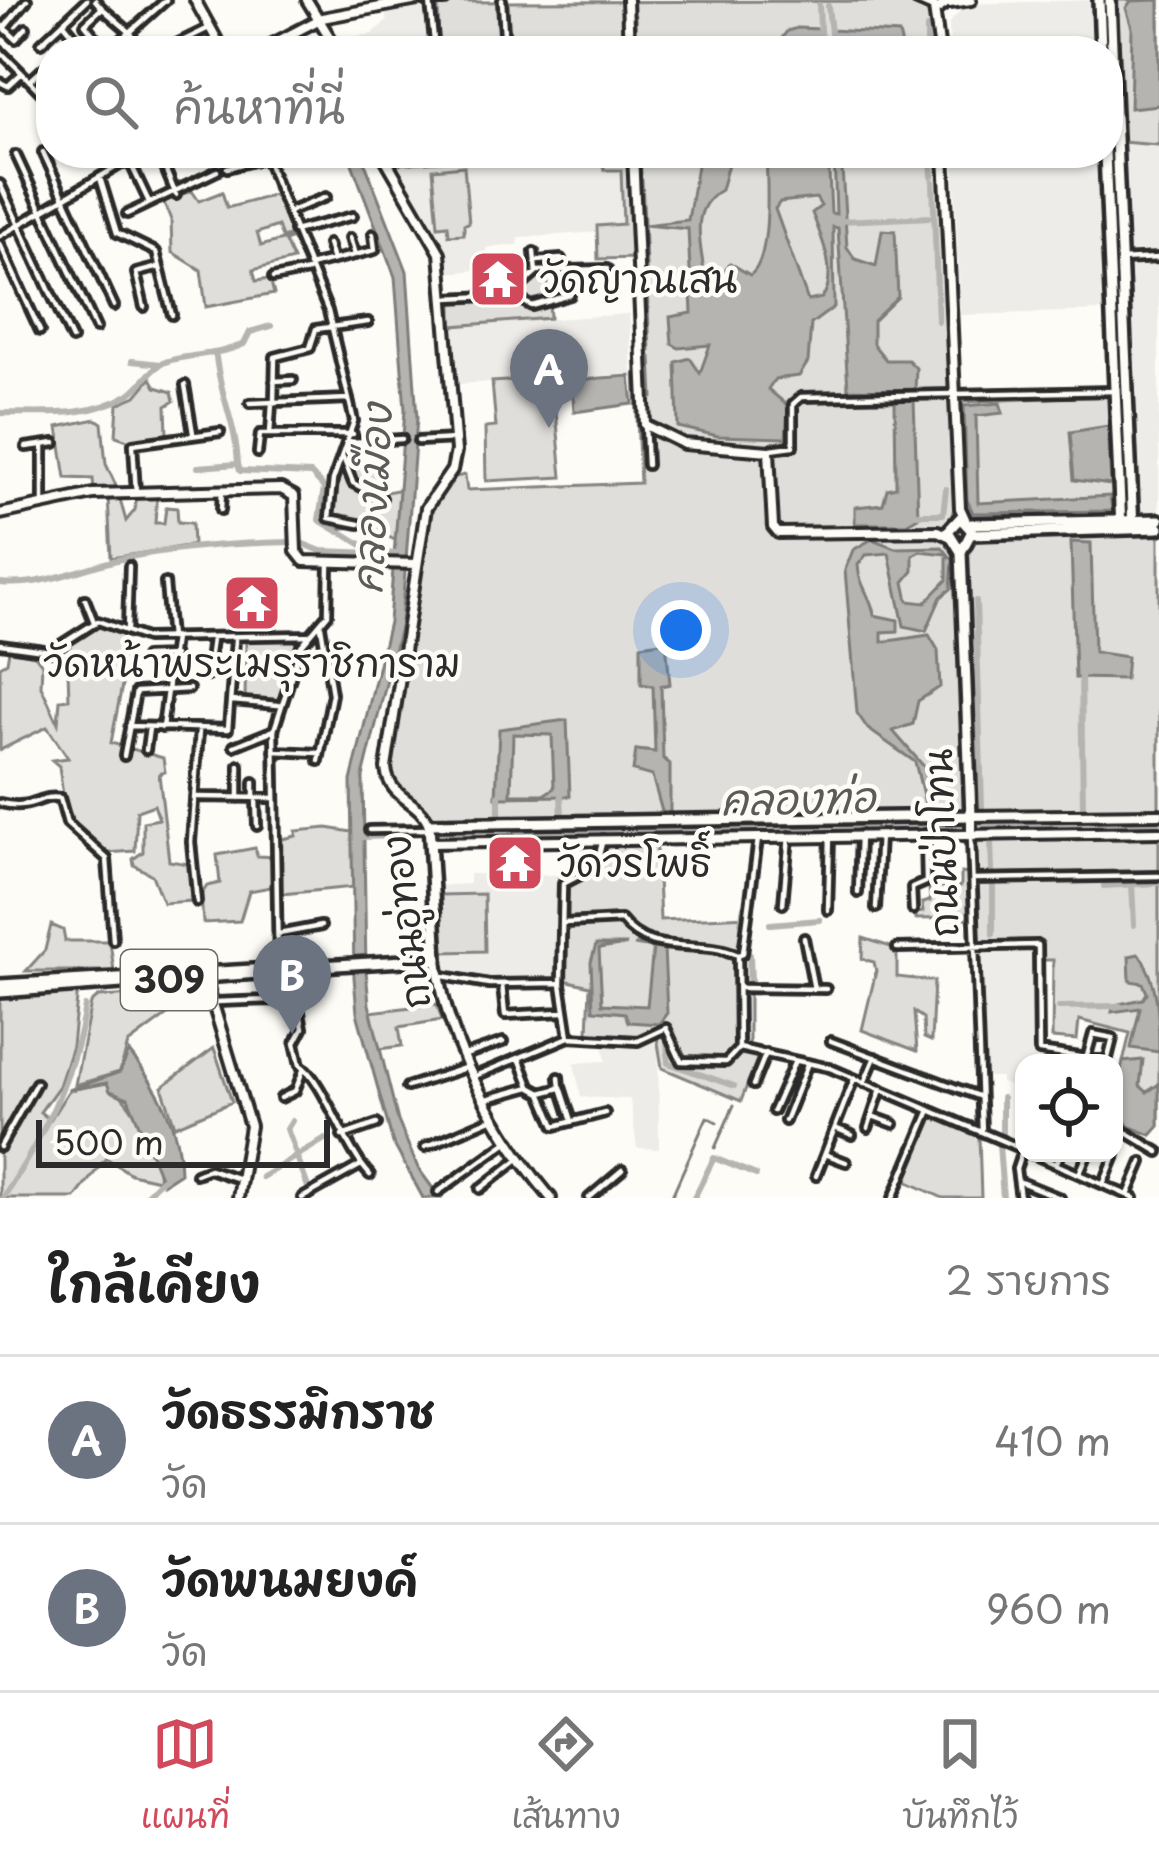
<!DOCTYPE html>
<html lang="th">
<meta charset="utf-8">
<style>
:root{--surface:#fff;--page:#f2f2f2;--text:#222;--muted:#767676;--line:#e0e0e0;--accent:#d1495b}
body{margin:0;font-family:"Playpen Sans","Playpen Sans Thai",sans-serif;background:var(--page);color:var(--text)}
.controls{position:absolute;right:36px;bottom:36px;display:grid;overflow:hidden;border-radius:24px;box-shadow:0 3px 9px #0004}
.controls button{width:108px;height:108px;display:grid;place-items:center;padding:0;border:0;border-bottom:3px solid var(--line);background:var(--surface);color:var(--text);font:60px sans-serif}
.scale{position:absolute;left:36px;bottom:30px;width:294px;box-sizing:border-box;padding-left:12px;border:6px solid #2b2b2b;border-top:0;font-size:33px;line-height:42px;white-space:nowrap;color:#2b2b2b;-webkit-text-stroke:9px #fdfcf7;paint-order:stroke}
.you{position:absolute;left:681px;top:630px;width:42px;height:42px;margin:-30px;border:9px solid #fff;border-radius:50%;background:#1a73e8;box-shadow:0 0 0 18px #1a73e833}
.badge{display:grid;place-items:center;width:78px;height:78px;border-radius:50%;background:var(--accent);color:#fff;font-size:39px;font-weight:700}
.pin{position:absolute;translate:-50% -99px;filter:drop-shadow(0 3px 6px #0008)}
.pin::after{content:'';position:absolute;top:63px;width:42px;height:36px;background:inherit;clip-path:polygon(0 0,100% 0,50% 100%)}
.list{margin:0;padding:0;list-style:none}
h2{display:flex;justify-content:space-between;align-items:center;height:156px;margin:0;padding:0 48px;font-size:51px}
h2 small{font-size:39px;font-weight:400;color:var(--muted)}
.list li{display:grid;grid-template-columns:78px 1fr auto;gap:36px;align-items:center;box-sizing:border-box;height:168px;padding:0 48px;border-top:3px solid var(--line)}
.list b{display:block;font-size:45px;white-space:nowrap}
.list p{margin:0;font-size:39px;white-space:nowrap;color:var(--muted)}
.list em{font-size:39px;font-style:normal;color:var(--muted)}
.icon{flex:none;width:66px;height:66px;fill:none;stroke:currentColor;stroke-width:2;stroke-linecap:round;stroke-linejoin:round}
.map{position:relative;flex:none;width:1159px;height:1198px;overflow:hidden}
.search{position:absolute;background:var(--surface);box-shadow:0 3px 9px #0004;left:36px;right:36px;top:36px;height:132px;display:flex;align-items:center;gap:30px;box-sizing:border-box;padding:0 42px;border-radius:48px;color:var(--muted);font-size:45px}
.sheet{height:492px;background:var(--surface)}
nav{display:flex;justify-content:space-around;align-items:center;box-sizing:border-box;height:168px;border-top:3px solid var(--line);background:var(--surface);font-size:33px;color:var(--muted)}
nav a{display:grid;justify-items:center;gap:6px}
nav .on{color:var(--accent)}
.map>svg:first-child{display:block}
.built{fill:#edece8}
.green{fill:#dfdeda;stroke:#858482;stroke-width:3}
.water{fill:#b5b4b1;stroke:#7e7d7b;stroke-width:3;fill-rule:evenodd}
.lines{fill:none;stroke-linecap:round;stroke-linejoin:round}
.stream{stroke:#7e7d7b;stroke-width:3}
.canal{stroke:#b5b4b1;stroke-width:6}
.street-casing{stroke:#2b2b2b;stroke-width:14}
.secondary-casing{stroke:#2b2b2b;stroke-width:16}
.primary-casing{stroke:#2b2b2b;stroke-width:18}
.street{stroke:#fdfcf7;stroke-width:4.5}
.secondary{stroke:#fdfcf7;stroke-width:8}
.primary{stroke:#fdfcf7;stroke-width:9}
.labels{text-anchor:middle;stroke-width:9;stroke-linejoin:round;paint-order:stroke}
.shield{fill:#fdfcf7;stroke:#6a6a68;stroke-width:3}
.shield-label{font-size:36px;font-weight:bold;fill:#2b2b2b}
.poi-label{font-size:39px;fill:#2b2b2b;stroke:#fdfcf7;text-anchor:start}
.street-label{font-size:39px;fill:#2b2b2b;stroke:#fdfcf7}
.water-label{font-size:42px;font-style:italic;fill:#5b5b5a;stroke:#fdfcf7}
</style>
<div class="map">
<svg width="1159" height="1198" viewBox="0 0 1159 1198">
<rect width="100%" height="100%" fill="#fdfcf7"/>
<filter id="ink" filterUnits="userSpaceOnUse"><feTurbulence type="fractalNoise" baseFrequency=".00833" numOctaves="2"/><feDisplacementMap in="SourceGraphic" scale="24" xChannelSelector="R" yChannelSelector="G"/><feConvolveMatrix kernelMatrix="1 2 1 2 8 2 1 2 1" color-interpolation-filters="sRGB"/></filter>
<g filter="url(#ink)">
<!-- built -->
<path class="built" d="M1092 0 1094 51H950L949 24 965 4Z
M426 6 428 51H344L357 43 356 37 372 34 387 21 385 10Z
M1122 142 1159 145V256L1127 257Z
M515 153H621L623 225 598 226 597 232 519 238 518 245 486 248 487 269 448 273 440 238 392 160Z
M954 153H1099L1106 311 960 315Z
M1159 261V512L1138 513 1128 263Z
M629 314 632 374 457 384 452 326Z
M469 874 559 875V981L478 980 445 972 438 886 469 884Z
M982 946H1036V1063H1024V1090L1001 1083V1077H984Z
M658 1033 659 1149 637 1148 630 1099 581 1097 574 1063 606 1061 602 1039 638 1043Z"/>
<!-- green -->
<path class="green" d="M1116 0H1159V145L1122 142Z
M911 1 931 14 935 51 439 47 438 7 444 2Z
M604 153H940L954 508 946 536 965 543 981 538 1159 533V1126L1151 1135 1128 1126 1114 1100 1130 1033 1079 1020 1077 1040 1052 1038 1053 960H1041V941L977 942 973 831 656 836 660 920 749 916V1045L761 1049 741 1101 662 1068 656 1030 636 1038 588 1033 590 986 560 979 559 875C586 871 597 866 599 838L433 841 431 818 396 790 388 768 427 511 450 478 465 475 467 490 640 483 635 373H643L638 258 598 259 597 226 623 224 621 170H604Z
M464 166 469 223 464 224V234L449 235 448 225 438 226 433 169Z
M192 191 199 201 222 192 227 208 278 194 292 235 282 238 278 226 257 233 261 246 293 237 285 242 293 260 253 270 256 281 270 279 274 294 206 307 201 270 172 252 171 220 163 200Z
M540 271H547L550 318 452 326V300L511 298Z
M151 378 156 387 172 392 174 401 166 406 167 435 130 441 116 436 118 404 136 396Z
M553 378 562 477 486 481 485 428 496 427 492 382Z
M1110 395 1115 515 972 516 965 502 960 402Z
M96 419 102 423 106 464 118 490 94 491 93 479 66 478 58 427Z
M354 461 355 467 382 469 381 493 402 489 397 541 366 526 337 529 322 521 328 484 344 462Z
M136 495H157L155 523H164L166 507 177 508 178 522 192 523 193 545 111 558 108 496H119L126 521 135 510Z
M97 622 125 633 127 659 111 743 163 758 165 772 159 774 169 861 189 864 191 901 163 903 152 875 134 865 133 859 143 852V822L159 819 154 805 137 811 135 851 106 853 66 818 59 766 52 760 68 758 47 727 0 750V666L7 662 9 650 35 655 42 664 41 686 58 723 60 700 69 699 67 643Z
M307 636 277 701 245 700 246 641Z
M327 828 352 832 355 887 281 894 282 839 296 836V831Z
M255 848 257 856 277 857 276 886 249 891 240 921 203 923 201 895 207 886 220 883 217 855Z
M961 873 970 874 971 918 916 919V913L923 912 922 903 930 901 929 887 961 886Z
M484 894 485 951 443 952 439 895Z
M51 925 63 930 65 941H110L114 971H26L45 950Z
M863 938 897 949V977L934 981 931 1041 924 1038 923 1018 914 1012 917 1051 862 1030 876 971 874 962 862 959Z
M78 989 72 1046 59 1086 40 1112 50 1120 69 1090 107 1083C131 1100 161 1150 158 1180L131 1174 106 1158 75 1198H0V995Z
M181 993 186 1001 128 1044 120 1072 75 1085 91 1003 98 997Z
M437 1004 442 1020 399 1027 402 1046 379 1049 370 1012Z
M214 1048 232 1102 175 1126 162 1087Z
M932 1114 979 1135 981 1198H943L904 1180Z"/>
<!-- water -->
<path class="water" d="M1159 0V105L1130 108 1132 28 1126 8 1131 1Z
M797 28 820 29 825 50 830 49 831 30 899 34 903 51H773L787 31Z
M348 153H361L407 271 417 418 401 623 363 777 366 971 369 1004 398 1121 418 1168 440 1198H423L393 1143 357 1013 354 977 351 781 389 622 405 410 395 277Z
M699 153H731L721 190C688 209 701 244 705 278L714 285 730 263 750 275C772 261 767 180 766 153H785L789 165 825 168 828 153 831 213 836 214 834 153H841L847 247 855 259 876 266 882 230 895 231 898 297 873 321V344L886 360H908L916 368 915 391 848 389 838 228 833 227 834 307 811 324 808 362 799 376 775 379 768 389 788 406 786 438 718 436 678 427 676 362 690 358 700 373 710 345 679 348 672 344 670 317 692 313 688 229 644 225 688 220ZM816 198 821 206 812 213C821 236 839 275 822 298L808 301 775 209 780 202Z
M630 376 633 404 574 412 572 380Z
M914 399 918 517 906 524H855V507L883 504 887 489 896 487 895 401Z
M1000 403 1003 413 976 416 978 503 1110 496 1112 511 973 513 967 500 964 406Z
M1108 426 1111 485 1074 480 1070 432Z
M872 539 895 548 942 547 953 560 951 589 941 597 926 631 904 626 889 553 866 555 858 565C859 587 872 596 874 615L898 620V631L882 632V642L929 635 938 650 940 687 918 701 913 724 893 731 926 769 933 816H928L915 762 868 729 857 713 845 570 853 550ZM920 551 947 554V580L925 603 908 601 904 582 913 571V555Z
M1071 542 1091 543 1094 652 1127 657 1125 679 1075 678Z
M666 641 670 684 661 686 663 758 670 764V814L663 815 652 776 633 771 636 750 655 752 653 686 641 684V645Z
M567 720 570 796 496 797 499 729ZM513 734 552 735 554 788 545 794H511Z
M596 945H627L599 949 602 1004 647 1006 653 948 634 945 664 948 667 1013 659 1024 628 1022 625 1013 593 1010 591 962Z
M1139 954C1159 982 1159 1016 1159 1052L1131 1048 1140 1008 1112 1012 1114 1005 1143 999 1147 993 1143 983 1130 981 1129 956Z
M129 1052C158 1087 180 1126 180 1173L163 1184 128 1098 110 1091 107 1083 69 1090 120 1072Z
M1143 1060 1140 1086 1147 1092 1159 1084V1126L1151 1135 1128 1126 1114 1100 1123 1062Z"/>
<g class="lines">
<!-- stream -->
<path class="stream" d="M635 16 636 51
M640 153 641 174
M642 180 650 351
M651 357 653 398
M715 1148 734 1105
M671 1198 707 1117 717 1122"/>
<!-- canal -->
<path class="canal" d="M819 5 821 51
M828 6 833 51
M927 28V51
M931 153 932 176
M933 182 937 292
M839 221 933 217
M937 297 938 321
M216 357C220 395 236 424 238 463
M132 361 161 364
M0 413C44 413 89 418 128 395 141 387 149 370 163 363 181 354 216 357 244 344L250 332 271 326
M198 467 238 464 240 471 311 474 324 488 319 520 339 532
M915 514H943L946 489
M343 533 375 553
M301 543 321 551 402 554
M0 583C44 587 80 568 121 559 177 547 235 543 292 542
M976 601 982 808
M1081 674 1083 808
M561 794 562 818
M499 795V818
M438 835 1159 823
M362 837 405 836
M991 840 992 871
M993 883V934
M1132 883 1134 925
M1104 886 1159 883
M741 922 744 907
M770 924 820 920
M750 955 751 982
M1059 1007 1120 1006
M667 1037 668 1063 734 1086
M1002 1098V1138
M292 1121 287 1129 309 1190
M999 1144 1003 1198
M262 1177 325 1139
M3 1198C42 1138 74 1077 85 1006
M143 1198 163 1178
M310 1198V1197
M694 1198 714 1158 756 1175"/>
<!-- street casing -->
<g class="street-casing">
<path id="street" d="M95 0 102 8 85 24 106 51
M502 0 505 51
M430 2 435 51
M102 8 131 33 139 51
M63 22 87 51
M0 24 16 39 26 28
M4 28 27 0
M41 43 87 0
M0 51 22 73
M109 51 166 0
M162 51 211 27
M195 51 217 40
M32 79 44 68 51 69
M0 82 8 86 22 73 51 103
M43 152 114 306
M110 153 124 164
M264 153 328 311 354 421 333 480 329 518 359 524
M16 155 96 328
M385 159 474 153
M129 160 149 202
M162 161 176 195
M227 168 282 153
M101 181 117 233 156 252 172 315
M0 184 72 339
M288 212 326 197
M127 214 217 171
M294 231 353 216
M0 236 140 153
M350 238 355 255
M0 244 40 331
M328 244 333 260
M1121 260 1159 258
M537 261 561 259
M309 266 375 250 373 234
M536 271 607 269
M273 278 308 271
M511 295 532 306 570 295
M447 298 511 295 536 273 534 252
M144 307 136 273 159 267
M274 381 293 380
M185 385 193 433
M250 403 349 399
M274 403 275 357 310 348 316 329 368 322
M645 425 647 465
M270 434 272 403
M418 441 456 439
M351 442 402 439
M43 445V502
M26 447 55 443
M771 449 793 446V404L801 397 1116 391
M258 453 260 434H353
M343 457 353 483 382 498
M136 493 133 444 220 432
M221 510 222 490
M165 583 170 638
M85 599 94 622
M127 631 129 566
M0 644 51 651 98 621 146 638 310 635
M145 657 174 656
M207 676 212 639
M232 701 278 705
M129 726 228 729 235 640
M162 728 174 638
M234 746 274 730
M146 750 149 728
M274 751 319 753
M124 756 136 692 189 689
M319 761 332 694 321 626
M254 782V798
M197 797 275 798
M239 798V765
M256 798 257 826
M0 803C34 811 39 794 60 798L67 823 107 859 113 940
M369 830 429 829
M971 838 982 1132
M973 879 1159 876
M858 893 860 835
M197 902 191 842 199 731
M783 904 789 836
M876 908 880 835
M828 910 830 836
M913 910 912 888 926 882 925 834
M564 923 621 920C650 959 699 937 738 955L739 1048
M279 934 321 926
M804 938 814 989
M897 948 1038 945 1039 1051 1107 1061
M738 955 743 953 758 839
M278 965 274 730 301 646 328 614 329 564
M292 971 303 1028 295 1043 300 1065C324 1080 343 1146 370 1175
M443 976 489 984 561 983 563 884 596 867 603 839
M561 984 569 1037
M502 985 505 1015 563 1012
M741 988 826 989
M216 1002 272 1000 298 1005
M831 1041 978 1096
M739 1048 830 1068 1024 1150
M465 1055 503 1042
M519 1058 530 1086
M1085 1063 1093 1034 1113 1038 1108 1058
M475 1076 569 1037 638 1041 666 1028 681 1061 726 1062 739 1048
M864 1083 875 1057
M753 1085 766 1053
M407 1087 465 1068
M561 1087 571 1118
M541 1093 560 1088 559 1077
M281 1098 295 1091 304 1068
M487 1099 530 1087 541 1093 555 1126 605 1113
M773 1111 795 1061
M872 1116 894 1124
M785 1121 808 1063
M1114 1125 1159 1152
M835 1128 852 1135
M868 1128 881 1089
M342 1136 377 1124
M0 1147 36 1083
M425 1147 491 1119
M1030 1153 1134 1198
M825 1154 846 1162
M1056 1164 1061 1153
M196 1174 209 1169 242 1180
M1079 1174 1088 1153
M816 1176 854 1079
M1018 1181 1060 1198
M1103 1185 1116 1153
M480 1189 521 1157
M438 1192 510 1140
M1128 1195 1142 1162
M302 1198 361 1165
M589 1198 622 1170
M893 1198 930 1110
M1020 1198 1016 1169 1022 1151"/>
</g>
<!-- secondary casing -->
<g class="secondary-casing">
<path id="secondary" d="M195 0 223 51
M307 0 338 51
M423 0H445
M627 0 629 51
M917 0 938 9 951 0
M950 3 971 0
M934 9 940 51
M259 51 322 18 418 0
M382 153 440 253 456 451 452 470 426 508 386 768C389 799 418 799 429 824
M633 153 645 425 684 444 769 451 773 527 778 533 938 531 949 536
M944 153 960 508 965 519
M0 514 93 494 281 489 294 496 296 551 304 561 417 564
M971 833V816L1159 814
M430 843 1159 832
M437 959C446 1043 496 1133 551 1198
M204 974 250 1126 238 1198"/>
</g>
<!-- primary casing -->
<g class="primary-casing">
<path id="primary" d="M1099 0 1101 51
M1110 0 1133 529
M1105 153 1121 529
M971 524 1159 520
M971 534 1159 528
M0 985 437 959 429 824 971 816 961 552 972 531 960 518 948 531 961 552
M0 992 326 968"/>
</g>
<!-- street -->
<use href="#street" class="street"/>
<!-- secondary -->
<use href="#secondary" class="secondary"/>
<!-- primary -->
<use href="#primary" class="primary"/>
</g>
</g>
<!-- icons -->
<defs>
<g id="temple-square" transform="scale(3)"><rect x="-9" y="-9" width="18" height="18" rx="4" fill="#d1495b" stroke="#fdfcf7"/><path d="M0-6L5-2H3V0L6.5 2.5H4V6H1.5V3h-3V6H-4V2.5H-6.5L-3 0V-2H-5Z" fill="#fff"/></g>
</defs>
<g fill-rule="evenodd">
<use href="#temple-square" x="498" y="279"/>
<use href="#temple-square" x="252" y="603"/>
<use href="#temple-square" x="515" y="863"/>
</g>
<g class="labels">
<!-- shield labels -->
<rect class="shield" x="121" y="950" width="96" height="60" rx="9"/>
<g class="shield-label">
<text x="169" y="993">309</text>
</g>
<!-- poi labels -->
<g class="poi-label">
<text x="540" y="293">วัดญาณเสน</text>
<text x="252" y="677" text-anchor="middle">วัดหน้าพระเมรุราชิการาม</text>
<text x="557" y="877">วัดวรโพธิ์</text>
</g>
<!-- street labels -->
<g class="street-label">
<text transform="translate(941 843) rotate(-92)" y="14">ถนนป่าโทน</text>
<text transform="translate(406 922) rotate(-97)" y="14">ถนนอู่ทอง</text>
</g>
<!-- water labels -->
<g class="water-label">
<text transform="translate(372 499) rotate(-87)" y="15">คลองเมือง</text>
<text transform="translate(798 799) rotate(-1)" y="15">คลองท่อ</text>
</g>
</g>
</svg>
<div class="controls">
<button><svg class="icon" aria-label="locate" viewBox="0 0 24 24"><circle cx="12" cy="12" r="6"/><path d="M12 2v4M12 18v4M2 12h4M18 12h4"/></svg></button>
</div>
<div class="scale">500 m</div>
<div class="you"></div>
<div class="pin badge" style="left:549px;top:428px;background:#6b7280">A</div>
<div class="pin badge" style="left:292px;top:1034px;background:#6b7280">B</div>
<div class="search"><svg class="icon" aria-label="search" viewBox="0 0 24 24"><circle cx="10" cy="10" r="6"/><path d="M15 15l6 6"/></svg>ค้นหาที่นี่</div>
</div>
<section class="sheet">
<h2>ใกล้เคียง<small>2 รายการ</small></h2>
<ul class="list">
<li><span class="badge" style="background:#6b7280">A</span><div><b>วัดธรรมิกราช</b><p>วัด</p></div><em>410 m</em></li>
<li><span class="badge" style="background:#6b7280">B</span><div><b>วัดพนมยงค์</b><p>วัด</p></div><em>960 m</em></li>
</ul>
</section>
<nav>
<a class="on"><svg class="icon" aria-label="map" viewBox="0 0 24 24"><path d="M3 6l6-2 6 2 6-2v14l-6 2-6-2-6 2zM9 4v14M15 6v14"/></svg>แผนที่</a>
<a><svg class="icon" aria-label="directions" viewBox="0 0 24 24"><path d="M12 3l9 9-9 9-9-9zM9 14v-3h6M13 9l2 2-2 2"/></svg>เส้นทาง</a>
<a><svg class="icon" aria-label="saved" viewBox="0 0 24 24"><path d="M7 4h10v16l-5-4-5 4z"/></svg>บันทึกไว้</a>
</nav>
